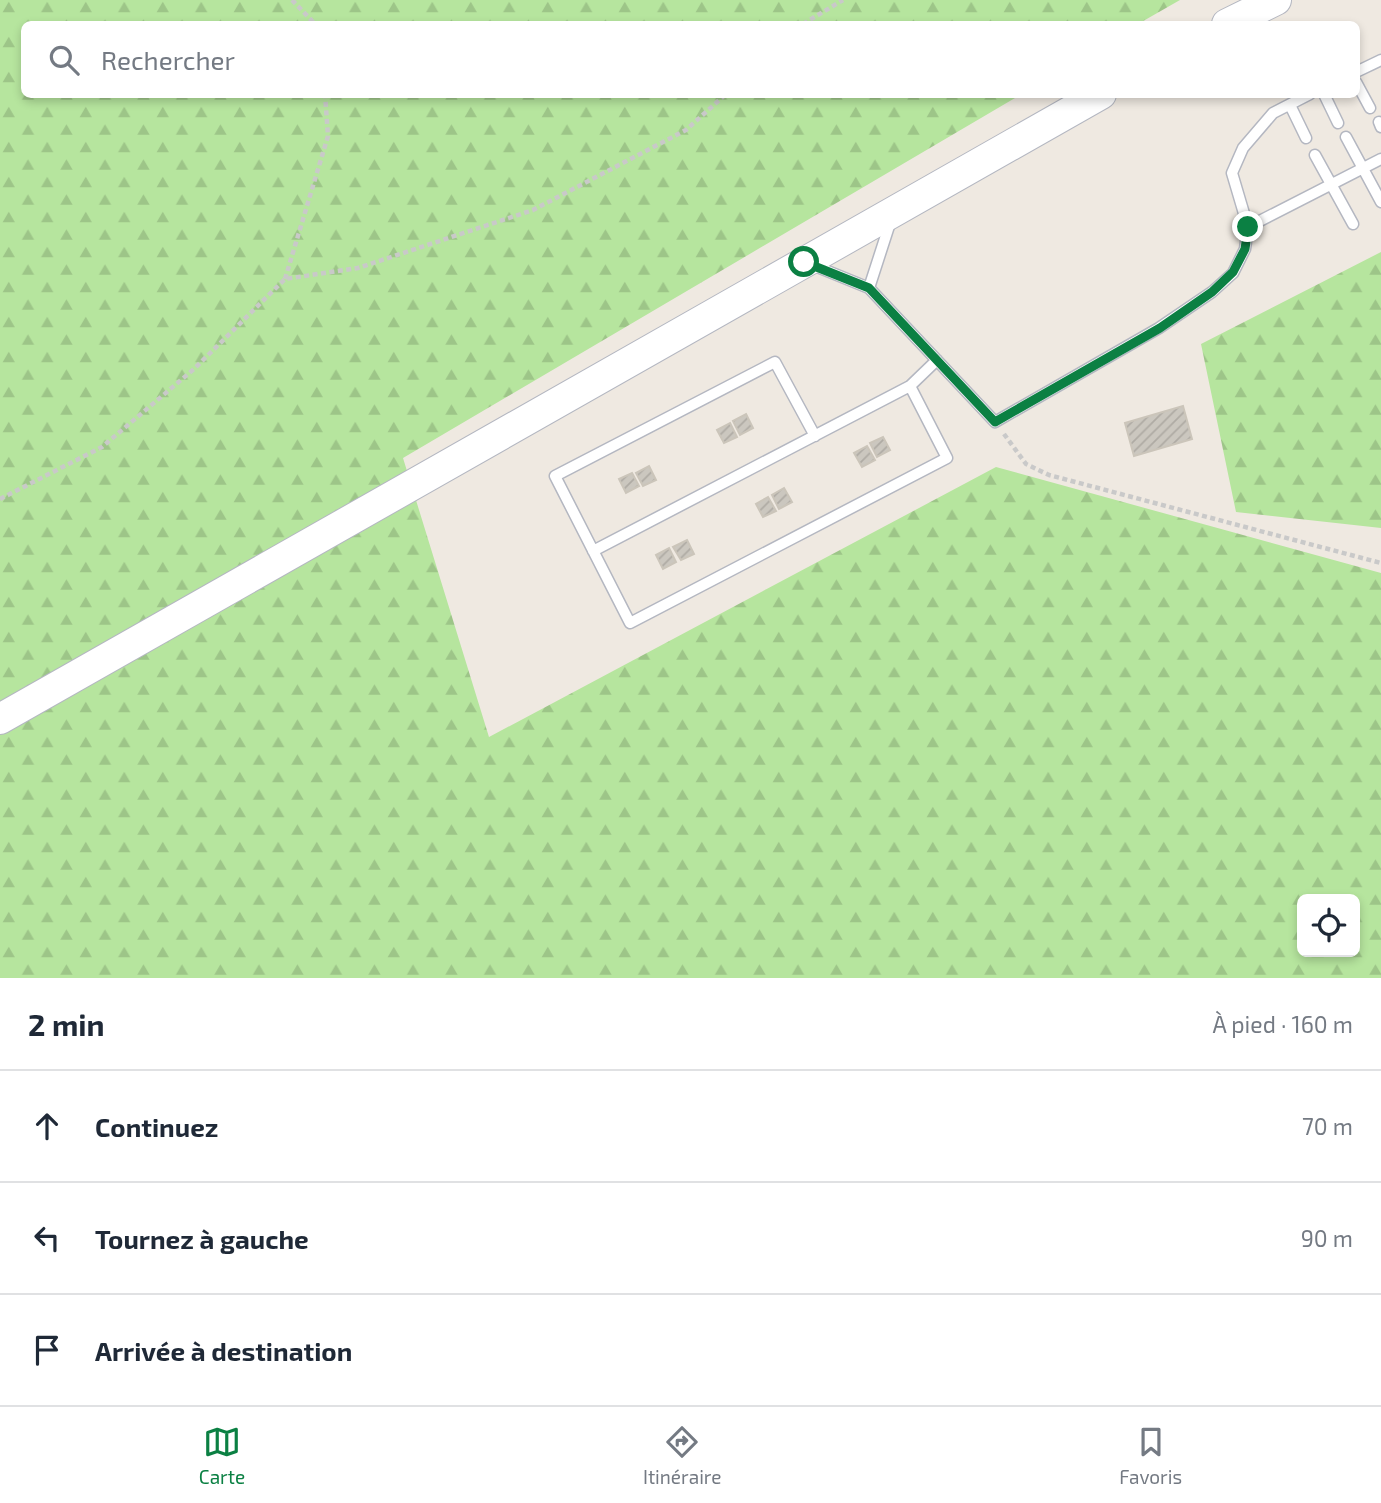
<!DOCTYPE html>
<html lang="fr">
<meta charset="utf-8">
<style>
:root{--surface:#fff;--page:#f2f2f3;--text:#1f2937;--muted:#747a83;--line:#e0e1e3;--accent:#0b8043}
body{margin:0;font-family:"Exo 2",sans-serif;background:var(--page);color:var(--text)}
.controls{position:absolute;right:21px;bottom:21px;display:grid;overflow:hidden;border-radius:10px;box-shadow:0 4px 10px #0003}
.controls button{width:63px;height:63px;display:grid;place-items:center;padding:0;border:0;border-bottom:2px solid var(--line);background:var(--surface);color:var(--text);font:35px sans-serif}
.stop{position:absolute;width:21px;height:21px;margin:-16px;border:5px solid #0b8043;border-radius:50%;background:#fff}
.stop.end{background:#0b8043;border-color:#fff;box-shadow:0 2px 7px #0008}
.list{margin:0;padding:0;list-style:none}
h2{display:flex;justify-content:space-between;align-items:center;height:91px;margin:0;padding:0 28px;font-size:30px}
h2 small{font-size:23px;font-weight:400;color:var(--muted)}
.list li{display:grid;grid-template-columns:46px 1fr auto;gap:21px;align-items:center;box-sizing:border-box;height:112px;padding:0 28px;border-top:2px solid var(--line)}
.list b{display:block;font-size:26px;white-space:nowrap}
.list em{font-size:23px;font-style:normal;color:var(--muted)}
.icon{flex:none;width:38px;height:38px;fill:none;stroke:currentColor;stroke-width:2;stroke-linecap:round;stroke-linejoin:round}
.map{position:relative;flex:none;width:1381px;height:978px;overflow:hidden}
.search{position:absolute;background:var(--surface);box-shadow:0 4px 10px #0003;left:21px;right:21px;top:21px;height:77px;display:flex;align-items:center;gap:18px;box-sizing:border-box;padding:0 24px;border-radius:10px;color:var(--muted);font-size:26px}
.sheet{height:427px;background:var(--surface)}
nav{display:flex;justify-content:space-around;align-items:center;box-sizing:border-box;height:98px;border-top:2px solid var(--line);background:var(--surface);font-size:19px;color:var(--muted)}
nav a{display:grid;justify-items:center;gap:4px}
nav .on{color:var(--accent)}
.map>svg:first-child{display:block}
.forest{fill:url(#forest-firs);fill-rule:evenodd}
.building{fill:url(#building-hatch);stroke:#cbc5ba;stroke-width:2}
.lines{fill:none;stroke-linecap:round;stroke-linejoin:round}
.service-casing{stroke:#b4b7c1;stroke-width:13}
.secondary-casing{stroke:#b4b7c1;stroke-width:32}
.path{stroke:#c9c9c9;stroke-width:4.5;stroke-dasharray:5 3.5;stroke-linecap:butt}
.service{stroke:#fff;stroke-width:10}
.secondary{stroke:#fff;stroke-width:30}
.route{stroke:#0b8043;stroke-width:9}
</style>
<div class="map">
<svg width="1381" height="978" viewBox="0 0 1381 978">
<defs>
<pattern id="forest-firs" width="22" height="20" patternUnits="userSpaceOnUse" patternTransform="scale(1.75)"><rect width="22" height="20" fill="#b6e59e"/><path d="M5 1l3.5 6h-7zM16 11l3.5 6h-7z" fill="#9dc588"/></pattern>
<pattern id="building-hatch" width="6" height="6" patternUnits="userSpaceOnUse" patternTransform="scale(1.75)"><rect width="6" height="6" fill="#cbc7bf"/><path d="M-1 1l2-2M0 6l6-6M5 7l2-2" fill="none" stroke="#afaba4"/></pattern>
</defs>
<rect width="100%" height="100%" fill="#efe9e1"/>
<!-- forest -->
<path class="forest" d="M0 0H1180L1138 24H24V94L1020 95 403 458 489 737 996 467 1381 573V978H0ZM1302 899H1355V952H1302Z
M1381 252V528L1236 512 1201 344Z"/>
<!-- building -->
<path class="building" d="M1183 406 1192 439 1134 456 1125 423Z
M746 414 753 428 740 435 733 421Z
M730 423 737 437 724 443 717 430Z
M883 437 890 450 877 457 870 443Z
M867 446 875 460 862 467 854 453Z
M649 466 656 480 643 486 636 473Z
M632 473 639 486 626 493 619 479Z
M784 488 792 502 779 509 772 495Z
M768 497 776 511 763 517 756 504Z
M687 540 694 554 681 560 673 547Z
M669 548 676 562 663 569 656 555Z"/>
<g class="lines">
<!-- service casing -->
<g class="service-casing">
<path id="service" d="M1356 72 1381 60
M1356 82 1370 108
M1324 94 1338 123
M1290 105 1306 138
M1379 122 1381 127
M1346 137 1381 202
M1315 155 1353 224
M1248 227 1381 159
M810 264 869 288 995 422 1159 328 1212 292 1233 273 1245 249 1248 227 1232 173 1243 148 1273 113 1310 94
M869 288 891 220
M815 436 775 362 555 476 630 623 947 458 910 386
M593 551 910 386 937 360"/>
</g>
<!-- secondary casing -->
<g class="secondary-casing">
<path id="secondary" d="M1227 24 1276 0
M0 719 1101 94"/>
</g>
<!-- path -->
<path class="path" d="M292 0 315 24
M803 24 843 0
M285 279 328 136 325 94
M1004 434 1026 464 1049 475 1381 563
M0 499 102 447 194 369 285 279 358 268 533 210 686 130 726 94"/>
<!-- service -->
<use href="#service" class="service"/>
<!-- secondary -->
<use href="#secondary" class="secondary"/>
</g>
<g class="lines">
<!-- route -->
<path class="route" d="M804 262 869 288 995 422 1160 328 1212 292 1233 272 1245 249 1248 227"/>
</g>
</svg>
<div class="controls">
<button><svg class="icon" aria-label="locate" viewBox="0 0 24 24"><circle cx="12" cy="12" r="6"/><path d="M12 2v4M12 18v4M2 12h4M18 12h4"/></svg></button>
</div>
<div class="stop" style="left:804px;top:262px"></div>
<div class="stop end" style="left:1248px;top:227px"></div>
<div class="search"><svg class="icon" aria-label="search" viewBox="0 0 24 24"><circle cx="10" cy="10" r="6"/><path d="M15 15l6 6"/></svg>Rechercher</div>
</div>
<section class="sheet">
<h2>2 min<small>À pied · 160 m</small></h2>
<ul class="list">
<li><svg class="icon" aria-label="ahead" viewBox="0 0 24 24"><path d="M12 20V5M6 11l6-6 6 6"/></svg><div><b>Continuez</b></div><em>70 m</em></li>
<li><svg class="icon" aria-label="left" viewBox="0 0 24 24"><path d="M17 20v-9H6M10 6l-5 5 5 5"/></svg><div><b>Tournez à gauche</b></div><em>90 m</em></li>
<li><svg class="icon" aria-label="arrive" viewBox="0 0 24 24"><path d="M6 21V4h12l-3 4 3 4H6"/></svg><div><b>Arrivée à destination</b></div></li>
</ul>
</section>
<nav>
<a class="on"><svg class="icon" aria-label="map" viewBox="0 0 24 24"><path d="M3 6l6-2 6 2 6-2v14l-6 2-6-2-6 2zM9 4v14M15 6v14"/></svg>Carte</a>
<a><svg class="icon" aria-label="directions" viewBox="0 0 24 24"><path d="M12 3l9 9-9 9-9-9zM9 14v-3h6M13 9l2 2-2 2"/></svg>Itinéraire</a>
<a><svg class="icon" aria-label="saved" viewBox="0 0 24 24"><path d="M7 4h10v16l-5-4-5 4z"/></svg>Favoris</a>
</nav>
